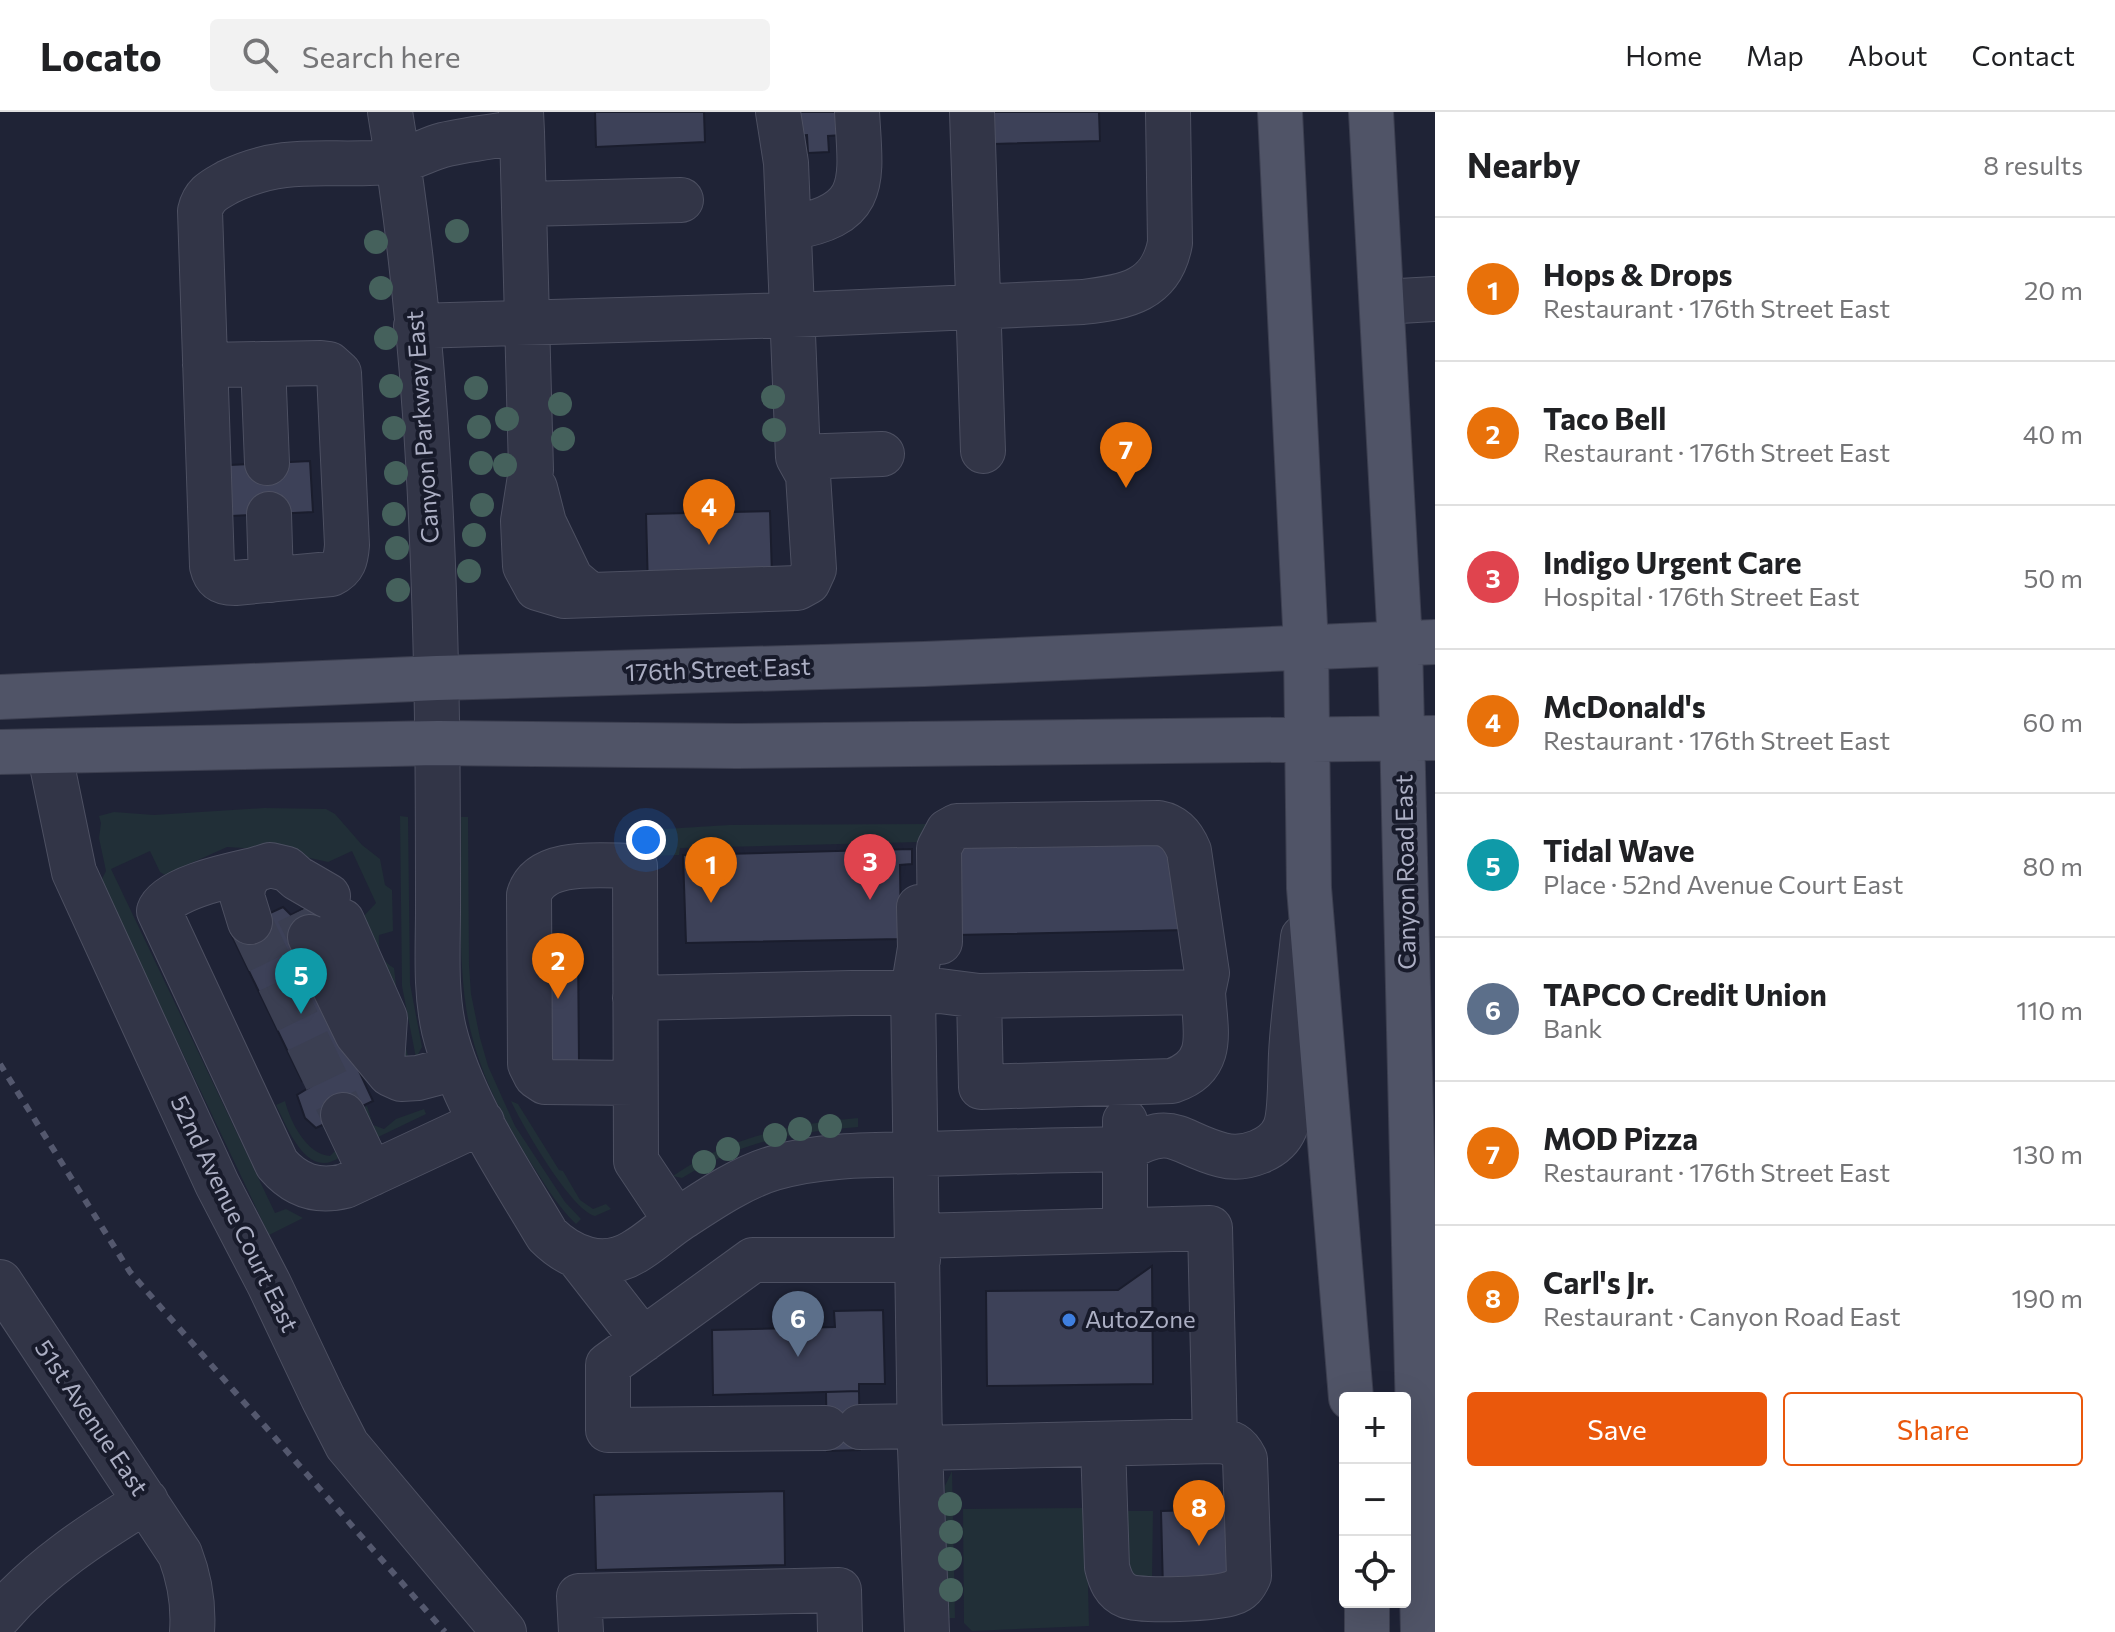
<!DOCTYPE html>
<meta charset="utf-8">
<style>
:root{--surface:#fff;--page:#f2f2f2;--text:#202124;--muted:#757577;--line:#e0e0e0;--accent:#ea580c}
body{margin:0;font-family:Commissioner,sans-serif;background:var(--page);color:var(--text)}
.controls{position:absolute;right:24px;bottom:24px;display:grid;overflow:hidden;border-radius:8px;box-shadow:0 8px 32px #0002}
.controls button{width:72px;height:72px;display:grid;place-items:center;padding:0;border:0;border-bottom:2px solid var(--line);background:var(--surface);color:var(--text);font:40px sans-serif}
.you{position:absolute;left:646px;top:728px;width:28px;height:28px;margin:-20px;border:6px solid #fff;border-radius:50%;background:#1a73e8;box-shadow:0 0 0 12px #1a73e833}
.badge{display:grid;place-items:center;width:52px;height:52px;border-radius:50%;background:var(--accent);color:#fff;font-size:26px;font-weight:700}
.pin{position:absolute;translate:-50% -66px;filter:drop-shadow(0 2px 4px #0008)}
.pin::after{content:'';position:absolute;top:42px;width:28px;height:24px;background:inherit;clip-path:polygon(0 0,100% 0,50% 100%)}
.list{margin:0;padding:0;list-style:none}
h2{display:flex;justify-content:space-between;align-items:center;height:104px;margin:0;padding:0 32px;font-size:34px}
h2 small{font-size:26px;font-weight:400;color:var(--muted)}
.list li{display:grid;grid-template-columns:52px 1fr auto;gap:24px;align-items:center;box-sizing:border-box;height:144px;padding:0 32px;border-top:2px solid var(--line)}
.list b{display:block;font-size:30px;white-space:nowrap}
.list p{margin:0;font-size:26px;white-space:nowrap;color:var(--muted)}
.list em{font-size:26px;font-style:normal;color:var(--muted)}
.actions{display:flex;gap:16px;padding:24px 32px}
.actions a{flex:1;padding:18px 0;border:2px solid var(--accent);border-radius:8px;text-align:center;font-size:28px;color:var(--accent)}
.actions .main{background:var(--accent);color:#fff}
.icon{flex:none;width:44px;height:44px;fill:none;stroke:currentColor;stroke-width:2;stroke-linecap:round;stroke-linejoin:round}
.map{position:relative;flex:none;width:1435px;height:1520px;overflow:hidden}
header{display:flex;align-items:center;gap:48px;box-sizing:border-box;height:112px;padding:0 40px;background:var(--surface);border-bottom:2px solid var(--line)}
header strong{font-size:38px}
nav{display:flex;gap:44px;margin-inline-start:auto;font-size:28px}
.search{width:560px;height:72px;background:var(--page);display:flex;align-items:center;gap:20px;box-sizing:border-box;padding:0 28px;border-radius:8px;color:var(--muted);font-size:30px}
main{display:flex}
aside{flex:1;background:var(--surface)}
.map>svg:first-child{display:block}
.green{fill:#212f37}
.building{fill:#3d4158;stroke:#1a1d2d;stroke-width:2}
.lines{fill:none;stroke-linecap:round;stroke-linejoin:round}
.minor-tunnel{stroke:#3b3f52;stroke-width:44;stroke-dasharray:44 22;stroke-linecap:butt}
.minor-casing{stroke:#4d5062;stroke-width:46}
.major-casing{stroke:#3c3f50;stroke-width:46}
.minor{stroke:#323547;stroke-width:44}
.major{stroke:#505467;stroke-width:44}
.rail{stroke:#54586e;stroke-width:6;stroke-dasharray:8 8;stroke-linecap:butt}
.tree{fill:#45615c}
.shop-dot{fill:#3f7fe0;stroke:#181b2b;stroke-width:3}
.labels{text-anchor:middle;stroke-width:8;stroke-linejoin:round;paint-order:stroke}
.street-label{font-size:24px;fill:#acafc4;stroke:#181b2b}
.poi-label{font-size:24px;fill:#acafc4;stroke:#181b2b;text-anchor:start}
</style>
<header>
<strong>Locato</strong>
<div class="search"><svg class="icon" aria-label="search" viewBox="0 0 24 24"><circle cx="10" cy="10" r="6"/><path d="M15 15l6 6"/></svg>Search here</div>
<nav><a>Home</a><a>Map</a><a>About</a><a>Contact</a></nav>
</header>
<main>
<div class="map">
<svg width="1435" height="1520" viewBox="0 0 1435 1520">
<rect width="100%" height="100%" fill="#1f2336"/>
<!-- green -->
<path class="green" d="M264 696 326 697 335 702 362 733 380 747 385 773 392 778 393 819 379 823C378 838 381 849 394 856L400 910 409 949H404L362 806 376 791 352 739 328 750 274 738 227 735 165 763 160 760 150 739 111 757 275 1101 286 1097 303 1106 269 1123 101 769 106 759 99 726 101 711 99 704 114 700 154 703Z
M400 704 408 705 410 872 422 935 416 946 402 874Z
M461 705H468L469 853 471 882 480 926 488 954 515 1014 565 1090 581 1107 576 1112C557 1094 543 1069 529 1048 500 1002 474 950 466 895 457 833 462 768 461 705Z
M932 712 919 730 680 736 679 743 650 744 649 718 729 713Z
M285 989C290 1009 306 1042 330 1044L337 1037 340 1045C307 1069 287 1015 276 993Z
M511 989 518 992 559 1058 563 1059 580 1088 593 1097 606 1092 611 1097 595 1104C571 1098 522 1013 511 989Z
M367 994 373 1013 384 1017 396 1007 424 997 426 1002 374 1027 351 1001Z
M858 1006V1015C787 1021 744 1029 682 1066L673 1064C728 1025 792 1012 858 1006Z
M952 1359 955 1506H947L945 1374Z
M1086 1396 1089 1514 972 1519 964 1511 963 1397Z
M1127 1399H1153L1152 1469 1132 1462 1127 1452Z"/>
<!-- building -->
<path class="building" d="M595 0H704L705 30 596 35Z
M792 0H843L844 23 828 24 829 40 808 41 807 23 794 24Z
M992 0H1099L1100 29 993 32Z
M310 349 313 400 231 404 229 353Z
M770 399 772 464 648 476 646 402Z
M1161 724 1173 739 1186 818 955 823 953 738 965 726Z
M912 737V752L900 753 901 827 686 831 683 743Z
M334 780 349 806 303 838 373 989 316 1016 305 1006 297 983 310 975 305 967 302 969 230 820 283 795 291 803Z
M538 836H578L579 950 545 951Z
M1152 1154 1153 1272 987 1274 986 1179 1118 1178Z
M883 1198 885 1272H859V1279L713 1283 712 1218 835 1215 834 1199Z
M859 1279 860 1338 827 1339 826 1280Z
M784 1379 785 1453 596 1458 594 1383Z
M1235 1397 1236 1469 1163 1477 1161 1399Z"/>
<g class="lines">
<!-- minor-tunnel -->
<path class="minor-tunnel" d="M298 800 310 825
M250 810 343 1003"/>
<!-- minor casing -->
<g class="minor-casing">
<path id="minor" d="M390 0C424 201 434 406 437 609 438 672 438 734 438 797 438 836 435 879 444 918 462 991 509 1058 547 1123 570 1146 603 1159 634 1140 650 1131 663 1118 678 1108 707 1089 740 1066 774 1056 822 1042 875 1043 925 1042 991 1040 1058 1038 1125 1037 1175 1009 1176 1031 1222 1043 1244 1049 1276 1038 1285 1016 1291 1002 1290 959 1291 942 1293 903 1299 864 1303 825
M972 0 983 339
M522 20 531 358 523 409 525 454 537 476 564 484 797 476 808 470 814 457 808 363 798 345 786 51 778 0
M525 92 681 88
M789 116C870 103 861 69 857 0
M1382 190 1435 187
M416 214 792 203 1083 190C1126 185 1161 179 1170 131L1168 0
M263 252 267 351
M205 253 321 251 329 252 339 261 347 433C346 447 344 456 331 462L235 471C222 471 215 467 212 454L200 99C204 82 214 78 228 70 290 40 334 57 397 49 413 46 428 37 443 33 469 27 496 24 522 20L521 0
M798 345 882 342
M535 376 544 411 571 467 590 483
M269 402 271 468
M49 639 74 760 217 1072 269 1172 323 1286 347 1333 504 1520
M254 758C232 763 167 776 159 799L277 1052C295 1073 317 1081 345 1074L482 1010
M919 795 920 836 913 879 920 1336 927 1520
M342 809 385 906 382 951
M250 810 242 784 244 770 254 758 270 753 287 757 297 766 328 784
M310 825 357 922 390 962 401 967 418 966 456 956
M940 830 939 736 948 719 957 714 1159 711C1175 714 1183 724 1189 739L1207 861 1203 880
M635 886 940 879 979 884 1203 880C1205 918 1217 954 1172 969L981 975 979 884
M635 971 545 970 536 964 530 952 529 783C540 745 603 754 635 754L636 1049 676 1109
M343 1003 371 1062
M1125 1118V1009
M918 1124 1210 1116 1215 1329 920 1336
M579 1146 643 1228
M0 1170 180 1442C190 1468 194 1492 192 1520
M860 1315 920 1314
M826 1316 608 1318V1253L753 1148H918
M1103 1332 1107 1455C1110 1467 1114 1479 1127 1484 1142 1490 1216 1487 1232 1481 1241 1478 1245 1473 1249 1464L1245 1347C1238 1333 1231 1329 1215 1329
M0 1503C40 1456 94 1421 146 1389
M581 1520 579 1484 839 1478 840 1520"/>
</g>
<!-- major casing -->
<g class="major-casing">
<path id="major" d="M1280 0 1306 534 1309 776 1351 1286
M1371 0 1400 531 1423 1520
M0 585 437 566 924 552 1435 530
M0 640 438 631 737 634 1435 626
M1367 1520V1490"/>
</g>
<!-- minor -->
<use href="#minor" class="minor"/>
<!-- major -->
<use href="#major" class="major"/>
<!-- rail -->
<path class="rail" d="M0 952 130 1160 445 1520"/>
</g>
<!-- trees -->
<g class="tree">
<circle cx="457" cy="119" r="12"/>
<circle cx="376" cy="130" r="12"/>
<circle cx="381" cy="176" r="12"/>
<circle cx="386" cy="226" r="12"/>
<circle cx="391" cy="274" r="12"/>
<circle cx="476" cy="276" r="12"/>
<circle cx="773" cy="285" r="12"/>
<circle cx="560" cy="292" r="12"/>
<circle cx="507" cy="307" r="12"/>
<circle cx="479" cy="315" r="12"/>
<circle cx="394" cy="316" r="12"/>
<circle cx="774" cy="318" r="12"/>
<circle cx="563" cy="327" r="12"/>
<circle cx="481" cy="351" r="12"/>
<circle cx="505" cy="353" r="12"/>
<circle cx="396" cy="361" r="12"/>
<circle cx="482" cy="393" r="12"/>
<circle cx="394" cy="402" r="12"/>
<circle cx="474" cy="423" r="12"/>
<circle cx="397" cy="436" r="12"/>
<circle cx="469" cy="459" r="12"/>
<circle cx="398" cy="478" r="12"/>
<circle cx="830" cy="1014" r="12"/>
<circle cx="800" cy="1017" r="12"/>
<circle cx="775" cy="1023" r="12"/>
<circle cx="728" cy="1037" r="12"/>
<circle cx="704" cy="1050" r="12"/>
<circle cx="950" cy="1392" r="12"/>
<circle cx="951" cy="1420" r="12"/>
<circle cx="950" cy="1447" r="12"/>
<circle cx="951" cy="1478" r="12"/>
</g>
<!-- markers -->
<circle class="shop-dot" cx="1069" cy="1208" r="8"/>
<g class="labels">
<!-- street labels -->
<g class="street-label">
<text transform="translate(423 315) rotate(-94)" y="8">Canyon Parkway East</text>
<text transform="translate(718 558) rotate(-2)" y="8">176th Street East</text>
<text transform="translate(1406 760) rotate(-91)" y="8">Canyon Road East</text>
<text transform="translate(234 1102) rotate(64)" y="8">52nd Avenue Court East</text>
<text transform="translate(91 1306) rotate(56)" y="8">51st Avenue East</text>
</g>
<!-- poi labels -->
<g class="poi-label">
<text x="1085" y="1216">AutoZone</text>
</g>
</g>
</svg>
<div class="controls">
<button>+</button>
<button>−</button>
<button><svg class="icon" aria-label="locate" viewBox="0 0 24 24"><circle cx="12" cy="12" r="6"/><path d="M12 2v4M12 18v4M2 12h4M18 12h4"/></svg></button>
</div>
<div class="you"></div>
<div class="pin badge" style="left:711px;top:791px;background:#e8710a">1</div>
<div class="pin badge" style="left:558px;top:887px;background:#e8710a">2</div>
<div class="pin badge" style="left:870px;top:788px;background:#e0444e">3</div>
<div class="pin badge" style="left:709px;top:433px;background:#e8710a">4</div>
<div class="pin badge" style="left:301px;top:902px;background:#0f9aa8">5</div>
<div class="pin badge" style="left:798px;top:1245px;background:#5c6f8a">6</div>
<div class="pin badge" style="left:1126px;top:376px;background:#e8710a">7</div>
<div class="pin badge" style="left:1199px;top:1434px;background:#e8710a">8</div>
</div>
<aside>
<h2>Nearby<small>8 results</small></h2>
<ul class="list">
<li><span class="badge" style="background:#e8710a">1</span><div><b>Hops &amp; Drops</b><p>Restaurant · 176th Street East</p></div><em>20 m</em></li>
<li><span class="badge" style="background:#e8710a">2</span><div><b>Taco Bell</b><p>Restaurant · 176th Street East</p></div><em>40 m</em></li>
<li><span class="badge" style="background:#e0444e">3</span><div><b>Indigo Urgent Care</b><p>Hospital · 176th Street East</p></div><em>50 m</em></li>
<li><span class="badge" style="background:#e8710a">4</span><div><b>McDonald's</b><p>Restaurant · 176th Street East</p></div><em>60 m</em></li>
<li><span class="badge" style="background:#0f9aa8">5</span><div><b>Tidal Wave</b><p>Place · 52nd Avenue Court East</p></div><em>80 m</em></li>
<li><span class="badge" style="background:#5c6f8a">6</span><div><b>TAPCO Credit Union</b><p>Bank</p></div><em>110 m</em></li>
<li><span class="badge" style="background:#e8710a">7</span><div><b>MOD Pizza</b><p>Restaurant · 176th Street East</p></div><em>130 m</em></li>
<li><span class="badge" style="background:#e8710a">8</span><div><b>Carl's Jr.</b><p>Restaurant · Canyon Road East</p></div><em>190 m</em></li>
</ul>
<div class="actions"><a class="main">Save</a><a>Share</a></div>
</aside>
</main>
